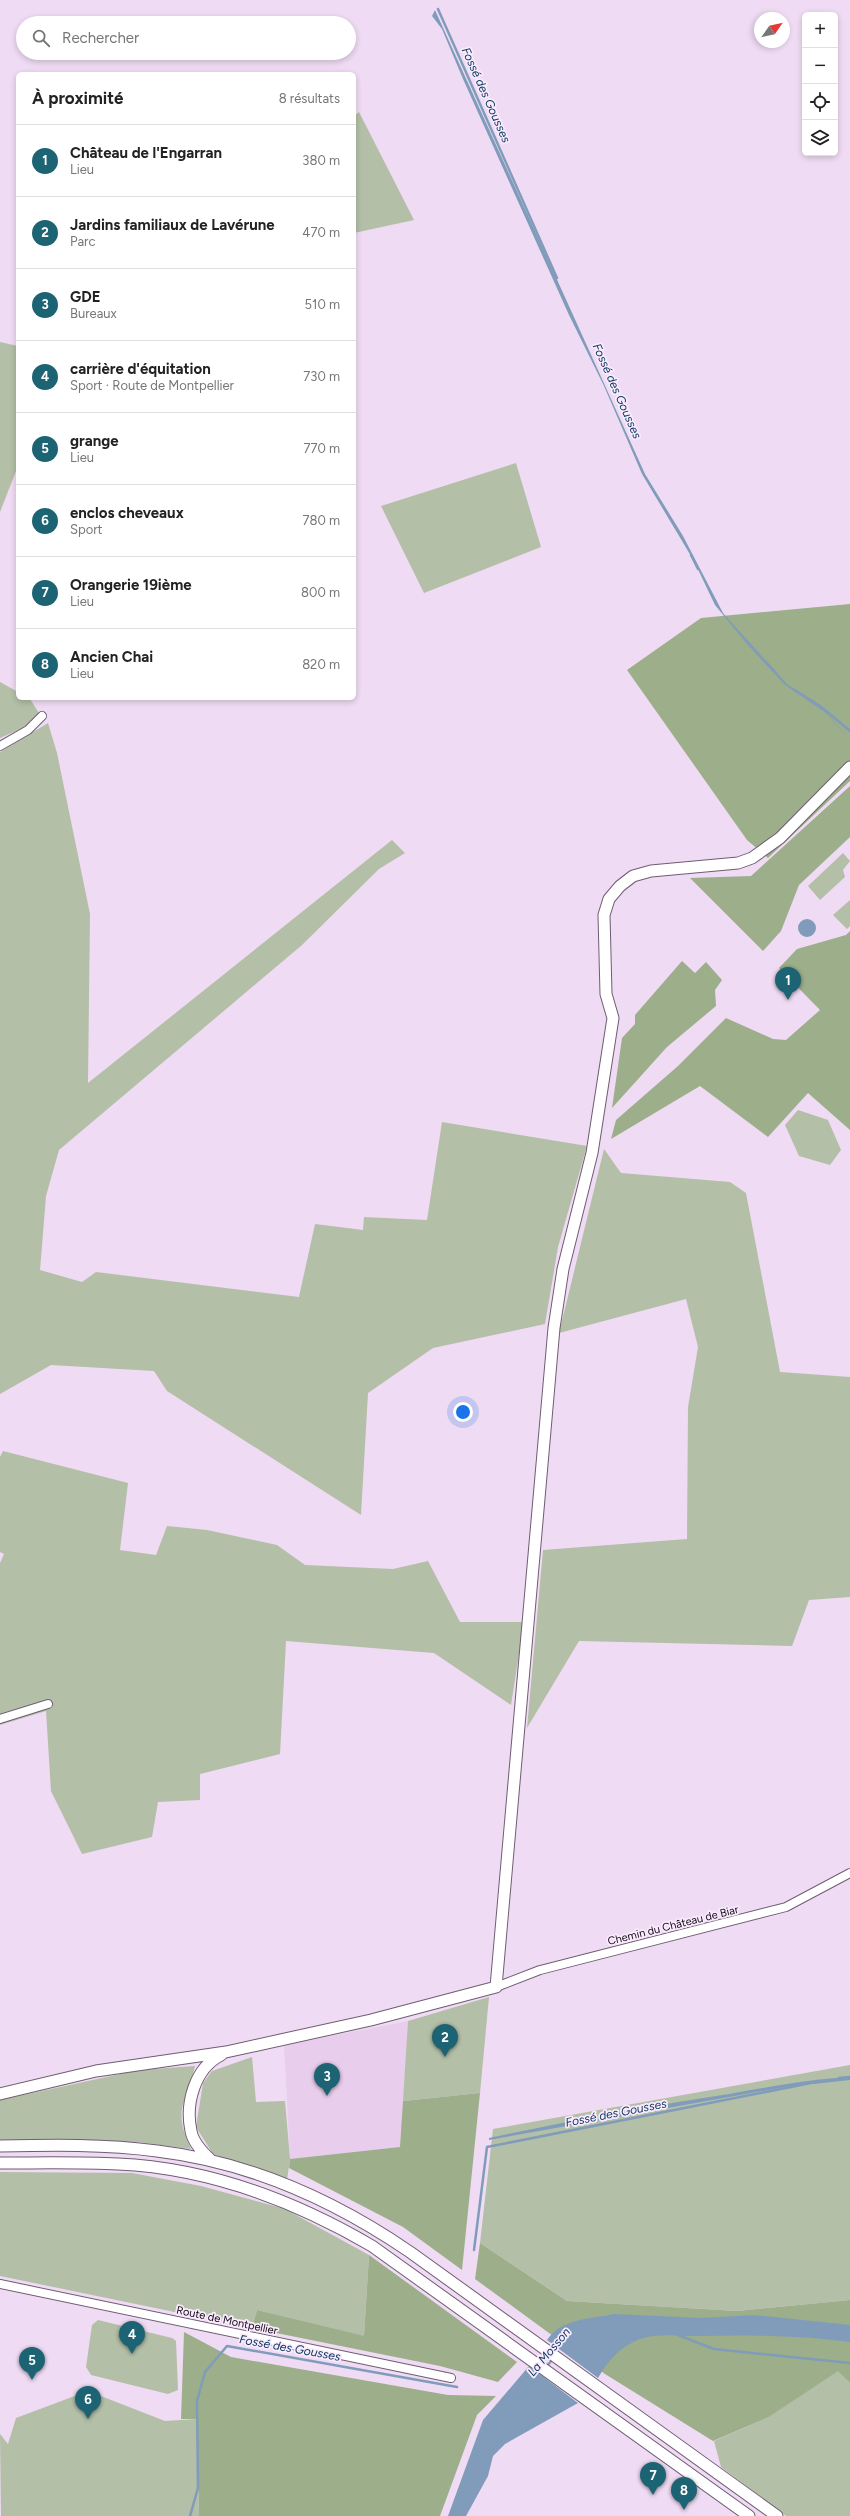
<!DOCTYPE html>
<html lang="fr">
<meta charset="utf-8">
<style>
:root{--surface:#fff;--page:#f6f6f6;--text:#222;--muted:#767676;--line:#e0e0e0;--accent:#1c6373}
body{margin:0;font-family:Figtree,sans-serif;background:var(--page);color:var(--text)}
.controls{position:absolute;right:12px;top:12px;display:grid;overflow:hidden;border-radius:6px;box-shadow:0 2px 6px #0003}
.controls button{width:36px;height:36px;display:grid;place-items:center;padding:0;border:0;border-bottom:1px solid var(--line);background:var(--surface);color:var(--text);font:20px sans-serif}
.compass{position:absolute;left:754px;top:12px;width:36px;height:36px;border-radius:50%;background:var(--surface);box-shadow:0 2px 6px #0003;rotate:56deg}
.you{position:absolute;left:463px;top:1412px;width:14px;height:14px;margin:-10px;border:3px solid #fff;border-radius:50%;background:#1a73e8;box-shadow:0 0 0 6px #1a73e833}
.badge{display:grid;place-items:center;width:26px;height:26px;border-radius:50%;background:var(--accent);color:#fff;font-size:13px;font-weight:700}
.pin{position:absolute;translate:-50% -33px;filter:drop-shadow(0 1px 2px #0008)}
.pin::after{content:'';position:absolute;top:21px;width:14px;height:12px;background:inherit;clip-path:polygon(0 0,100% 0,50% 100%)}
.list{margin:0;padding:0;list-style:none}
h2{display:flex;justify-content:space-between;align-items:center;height:52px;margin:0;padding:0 16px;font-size:17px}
h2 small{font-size:13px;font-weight:400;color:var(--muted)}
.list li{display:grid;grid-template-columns:26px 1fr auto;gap:12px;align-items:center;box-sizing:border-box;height:72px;padding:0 16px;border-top:1px solid var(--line)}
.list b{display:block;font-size:15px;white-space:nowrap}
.list p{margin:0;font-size:13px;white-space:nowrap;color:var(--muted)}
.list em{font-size:13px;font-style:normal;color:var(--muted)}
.icon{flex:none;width:22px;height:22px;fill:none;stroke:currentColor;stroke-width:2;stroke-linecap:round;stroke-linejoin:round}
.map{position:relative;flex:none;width:850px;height:2516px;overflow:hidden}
.search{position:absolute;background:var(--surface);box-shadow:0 2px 6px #0003;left:16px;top:16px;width:340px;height:44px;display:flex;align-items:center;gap:10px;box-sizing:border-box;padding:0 14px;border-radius:22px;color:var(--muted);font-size:15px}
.panel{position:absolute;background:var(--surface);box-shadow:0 2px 6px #0003;left:16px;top:72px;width:340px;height:628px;border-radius:6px}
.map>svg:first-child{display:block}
.built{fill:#e8ceec}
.green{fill:#b3bfa7}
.forest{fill:#9cae8a}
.water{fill:#809cba}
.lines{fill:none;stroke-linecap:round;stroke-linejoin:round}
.stream{stroke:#809cba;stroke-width:2.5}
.street-casing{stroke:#6f5d72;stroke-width:10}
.secondary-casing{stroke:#6f5d72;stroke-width:13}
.street{stroke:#fff;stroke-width:8}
.secondary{stroke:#fff;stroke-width:11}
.labels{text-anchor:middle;stroke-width:3.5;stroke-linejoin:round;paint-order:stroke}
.street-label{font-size:11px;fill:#120b13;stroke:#faeafd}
.water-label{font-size:12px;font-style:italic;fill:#05345b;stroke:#faeafd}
</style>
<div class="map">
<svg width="850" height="2516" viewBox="0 0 850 2516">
<rect width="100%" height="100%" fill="#efdbf3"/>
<!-- built -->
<path class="built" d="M408 2021 401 2147 290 2159 284 2045Z"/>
<!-- green -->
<path class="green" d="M359 112 414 220 354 233V116Z
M0 342 18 346V466L0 512Z
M516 463 541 547 424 593 381 506Z
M0 682 18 692V698L30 699 39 713 23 728 0 738Z
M48 723 57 753 90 914 88 1083 392 840 405 853 379 869 302 945 59 1150 46 1196 40 1270 82 1282 96 1272 299 1297 315 1224 363 1230 364 1217 427 1220 442 1122 587 1146 558 1247 545 1324 433 1348 368 1393 361 1515 167 1391 154 1371 51 1365 0 1394V752Z
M843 853 850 861 843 870 845 877 820 900 808 886Z
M850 900V926L847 929 833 915Z
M798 1110 828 1120 841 1150 830 1165 799 1156 785 1125Z
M604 1149 621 1173 730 1182 746 1193 780 1372 850 1377V1597L809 1600 792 1646 579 1641 527 1728 543 1550 687 1539 688 1407 698 1347 686 1299 559 1333Z
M3 1451 128 1483 120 1550 156 1555 167 1526 207 1530 277 1545 305 1565 393 1569 428 1561 460 1622H524L511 1705 434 1653 286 1641 280 1754 200 1774V1800L158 1802 152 1837 82 1854 51 1791 46 1711 0 1725V1563L4 1554 0 1552V1457Z
M489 1997 480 2093 403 2101 408 2021Z
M252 2057 256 2102 285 2101 290 2159 287 2180 213 2154 196 2127 203 2083 212 2071Z
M850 2065V2300L737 2311 567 2301 480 2243 493 2129Z
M195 2066C186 2105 172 2108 191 2149L138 2142 0 2140V2100L139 2070Z
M0 2172 132 2173 201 2186 285 2209 369 2255 364 2337 257 2310 252 2328 0 2276Z
M98 2320 172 2338 176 2341 178 2390 168 2394 91 2375 86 2367 92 2325Z
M838 2370 850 2383V2516H786L721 2467 714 2441 769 2417Z
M88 2391 165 2421 197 2419 199 2516H1L0 2434 8 2444 16 2418Z"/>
<!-- forest -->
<path class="forest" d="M850 604V781L768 858 747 840 627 670 701 618Z
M850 786V837L799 885 781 931 763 951 690 878 751 876Z
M850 931V1130L808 1093 768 1137 700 1086 611 1139 616 1120 678 1066 726 1018 773 1039 786 1040 820 1010 779 968 797 949 846 935Z
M682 961 695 973 706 962 722 980 715 990 716 1006 667 1047 612 1108 622 1038 635 1024V1015Z
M480 2093 462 2270 403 2227 289 2168 290 2159 400 2147 403 2101Z
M480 2243 567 2301 737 2311 850 2300V2383L838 2371 769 2417 713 2441 605 2374 475 2279Z
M369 2255 517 2362 498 2382 440 2366 252 2328 257 2310 364 2336Z
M184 2332 231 2357 448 2395 496 2396 477 2415 440 2516H199L197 2419H181Z"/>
<!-- water -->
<path class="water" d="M435 10 645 474 683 536 723 613 787 684 825 711 850 740 826 713 784 684 747 644 715 605 694 561 642 474 604 386 569 315 463 79 442 29 432 16Z
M798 928a9 9 0 1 1 18 0a9 9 0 1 1-18 0Z
M850 2077V2080L813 2084V2082L489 2140V2138C569 2121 649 2106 729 2094 770 2087 809 2079 850 2077Z
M615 2314 701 2318 755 2315 850 2325V2342C798 2335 747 2335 695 2336 678 2336 656 2333 640 2339 620 2347 609 2359 598 2378L547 2340C562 2318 591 2319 615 2314Z
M529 2366 578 2403 505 2444 493 2456 488 2476 466 2516H448L483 2420Z"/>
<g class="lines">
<!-- stream -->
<path class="stream" d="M438 9 557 278
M691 555 698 569
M765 661 775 672
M793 689 820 706 850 731
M839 2078 850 2077
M474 2250 487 2147 816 2082
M678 2335 714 2349 850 2363
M546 2367 553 2359
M190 2516 198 2488 197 2401 205 2372 227 2346 457 2387"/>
<!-- street casing -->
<g class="street-casing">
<path id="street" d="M0 746 28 730 42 716
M0 1719 48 1704
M496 1987 540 1970 786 1907 850 1873
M0 2284 451 2378"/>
</g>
<!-- secondary casing -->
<g class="secondary-casing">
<path id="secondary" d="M0 2094 96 2071 226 2052 371 2020 496 1987 554 1328 563 1269 592 1153 613 1018 606 994 604 915 609 899 620 886 633 876 651 871 738 863 752 858 780 838 850 767
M0 2146C52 2145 105 2144 157 2151 249 2162 334 2200 410 2252L777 2516
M212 2161C203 2153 193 2143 191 2131 185 2103 195 2068 221 2055
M0 2163C39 2163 79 2162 118 2164 209 2168 295 2201 372 2246L749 2516"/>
</g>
<!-- street -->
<use href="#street" class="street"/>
<!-- secondary -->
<use href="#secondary" class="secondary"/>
</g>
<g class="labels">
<!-- street labels -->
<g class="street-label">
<text transform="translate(673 1925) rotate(-14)" y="4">Chemin du Château de Biar</text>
<text transform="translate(227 2320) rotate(12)" y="4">Route de Montpellier</text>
</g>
<!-- water labels -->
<g class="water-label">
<text transform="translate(486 95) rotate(66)" y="4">Fossé des Gousses</text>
<text transform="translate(617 391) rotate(66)" y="4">Fossé des Gousses</text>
<text transform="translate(616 2113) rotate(-11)" y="4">Fossé des Gousses</text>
<text transform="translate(290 2348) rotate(10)" y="4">Fossé des Gousses</text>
<text transform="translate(549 2352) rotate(-50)" y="4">La Mosson</text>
</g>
</g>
</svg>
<div class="controls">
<button>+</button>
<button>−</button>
<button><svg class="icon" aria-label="locate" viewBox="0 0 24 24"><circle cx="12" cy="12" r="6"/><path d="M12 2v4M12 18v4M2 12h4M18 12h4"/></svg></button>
<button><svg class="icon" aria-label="layers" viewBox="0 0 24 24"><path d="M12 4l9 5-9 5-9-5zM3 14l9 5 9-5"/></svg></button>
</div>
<svg class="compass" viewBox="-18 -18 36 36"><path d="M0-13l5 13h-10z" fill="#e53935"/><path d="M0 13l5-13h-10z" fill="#767676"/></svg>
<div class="you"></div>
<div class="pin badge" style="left:788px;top:1000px">1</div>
<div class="pin badge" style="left:445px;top:2057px">2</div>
<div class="pin badge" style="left:327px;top:2096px">3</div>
<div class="pin badge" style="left:132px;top:2354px">4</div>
<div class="pin badge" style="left:32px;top:2380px">5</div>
<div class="pin badge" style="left:88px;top:2419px">6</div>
<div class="pin badge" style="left:653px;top:2495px">7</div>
<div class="pin badge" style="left:684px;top:2510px">8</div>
<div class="search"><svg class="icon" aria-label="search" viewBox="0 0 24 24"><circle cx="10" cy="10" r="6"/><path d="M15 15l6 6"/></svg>Rechercher</div>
<section class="panel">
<h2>À proximité<small>8 résultats</small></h2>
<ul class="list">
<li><span class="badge">1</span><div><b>Château de l'Engarran</b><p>Lieu</p></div><em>380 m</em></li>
<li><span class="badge">2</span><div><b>Jardins familiaux de Lavérune</b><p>Parc</p></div><em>470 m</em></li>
<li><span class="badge">3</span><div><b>GDE</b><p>Bureaux</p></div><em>510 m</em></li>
<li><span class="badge">4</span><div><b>carrière d'équitation</b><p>Sport · Route de Montpellier</p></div><em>730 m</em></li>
<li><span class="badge">5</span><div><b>grange</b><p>Lieu</p></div><em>770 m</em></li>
<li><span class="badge">6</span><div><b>enclos cheveaux</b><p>Sport</p></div><em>780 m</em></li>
<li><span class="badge">7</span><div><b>Orangerie 19ième</b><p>Lieu</p></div><em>800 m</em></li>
<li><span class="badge">8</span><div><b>Ancien Chai</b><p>Lieu</p></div><em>820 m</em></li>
</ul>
</section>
</div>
